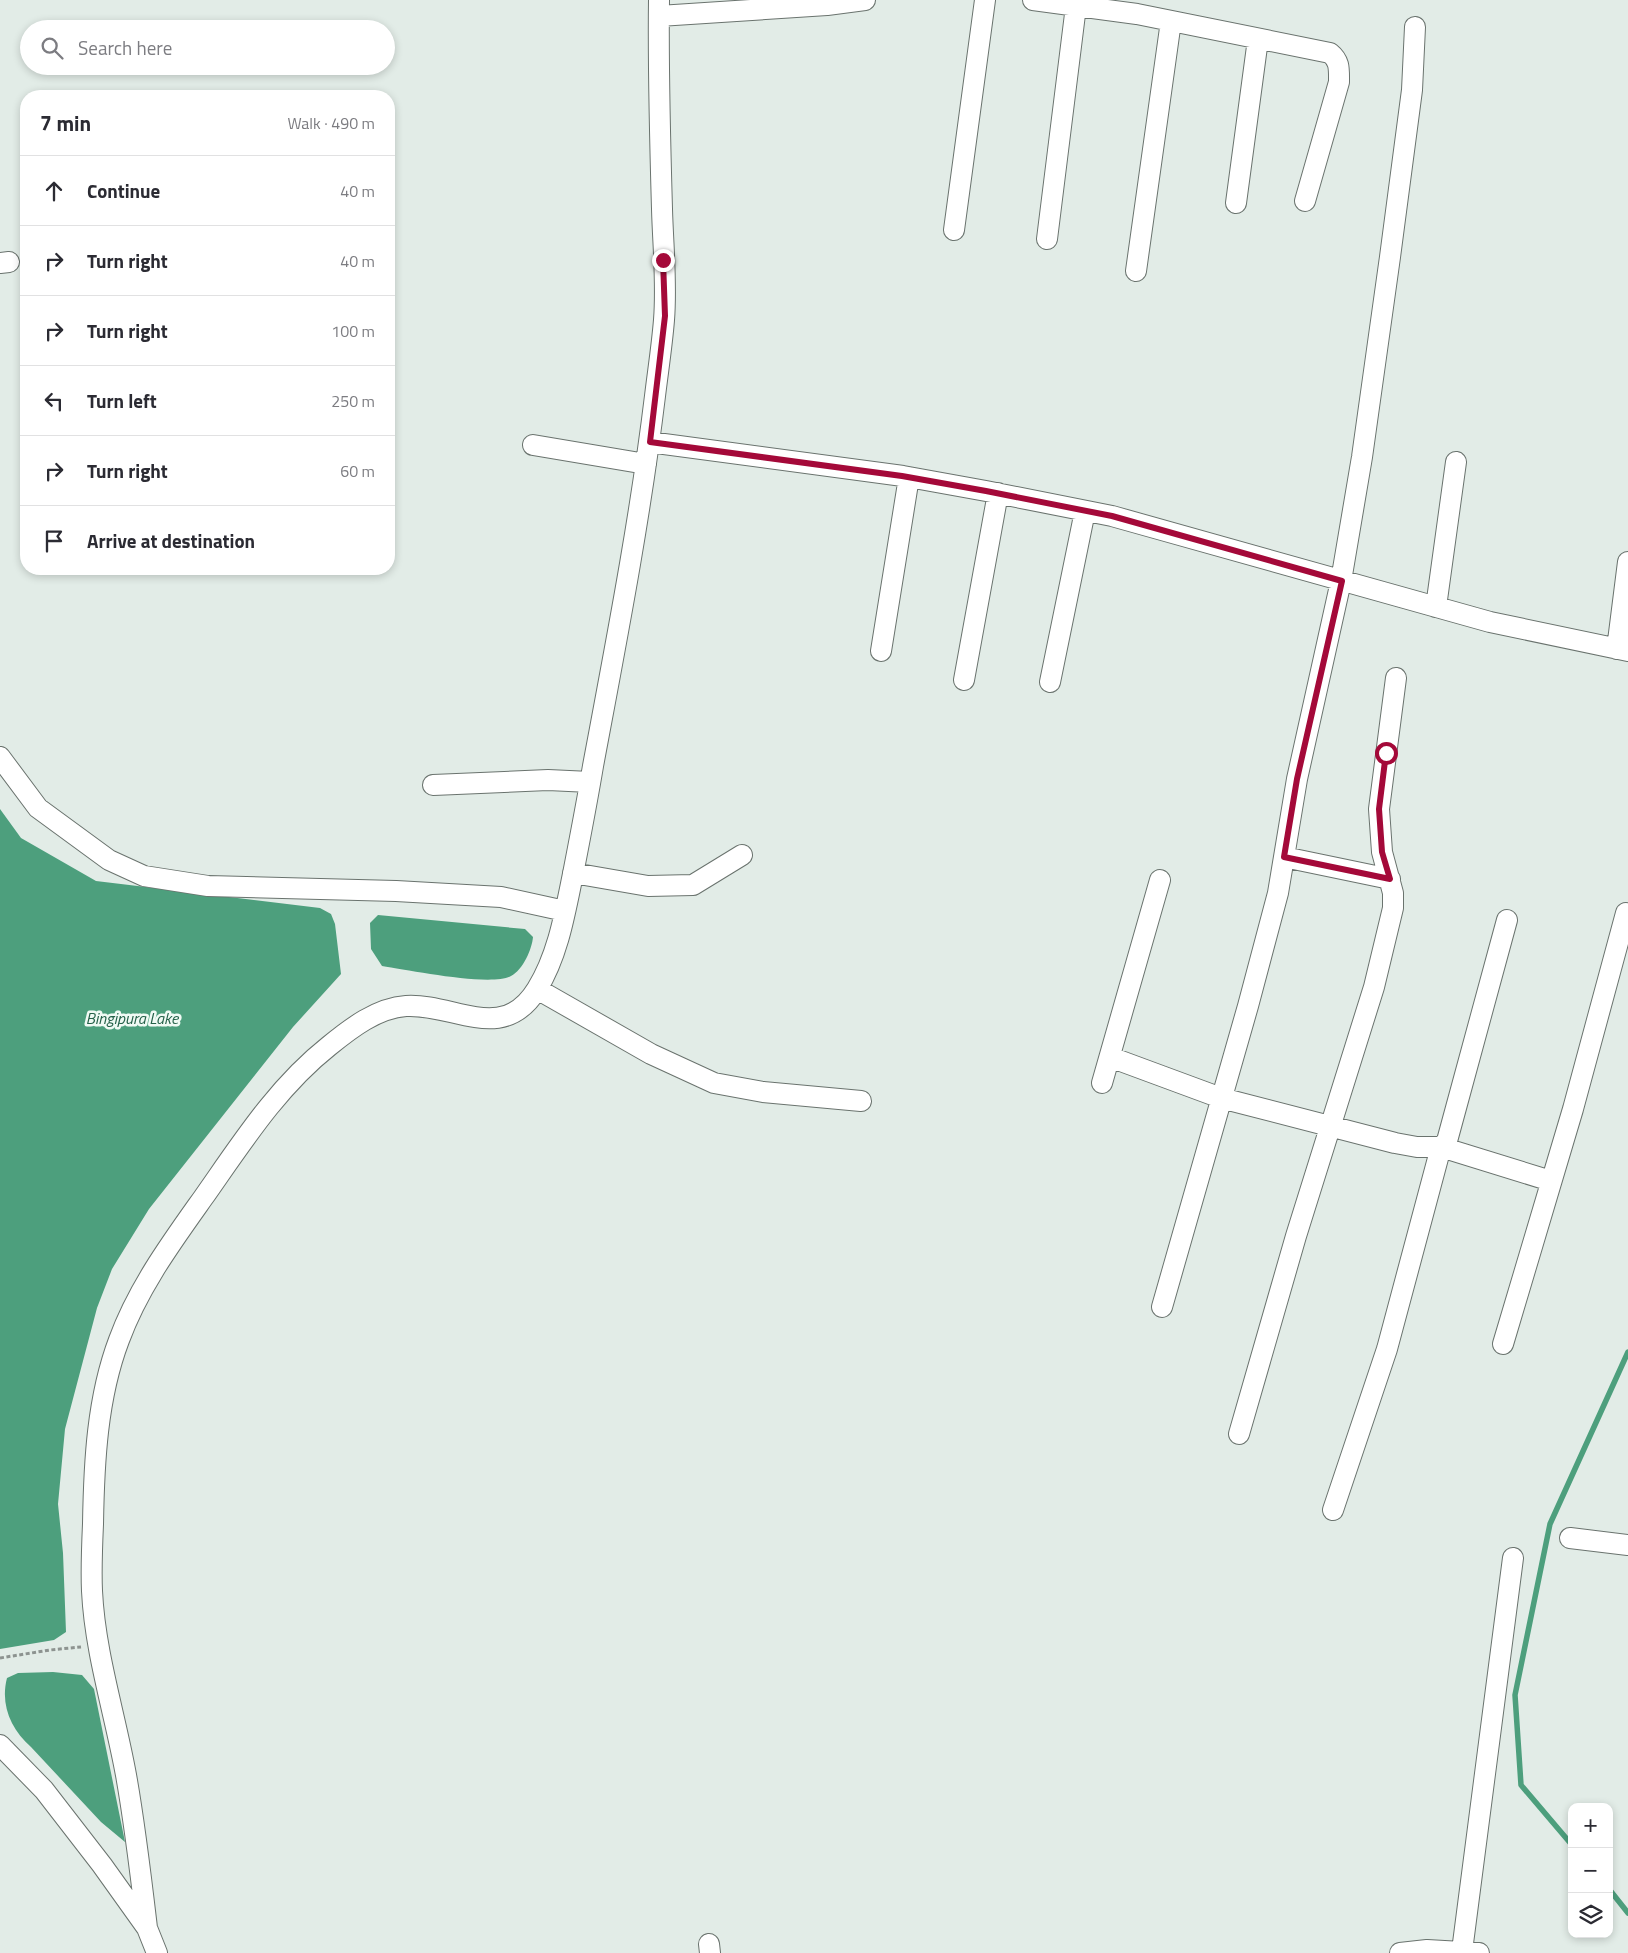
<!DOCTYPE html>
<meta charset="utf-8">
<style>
:root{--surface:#fff;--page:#f2f2f3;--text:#2b2b33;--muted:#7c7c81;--line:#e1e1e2}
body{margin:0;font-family:"Titillium Web",sans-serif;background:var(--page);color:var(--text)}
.controls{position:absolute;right:15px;bottom:15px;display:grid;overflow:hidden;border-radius:10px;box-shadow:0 2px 8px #0003}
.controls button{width:45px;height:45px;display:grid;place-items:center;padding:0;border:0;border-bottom:1px solid var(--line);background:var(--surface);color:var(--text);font:25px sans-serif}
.stop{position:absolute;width:15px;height:15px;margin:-11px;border:4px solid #a40939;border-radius:50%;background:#fff}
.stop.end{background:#a40939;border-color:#fff;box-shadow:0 1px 5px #0008}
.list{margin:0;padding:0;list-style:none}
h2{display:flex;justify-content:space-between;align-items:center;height:65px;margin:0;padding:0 20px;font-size:21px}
h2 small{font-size:16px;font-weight:400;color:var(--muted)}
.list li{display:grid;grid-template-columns:32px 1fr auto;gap:15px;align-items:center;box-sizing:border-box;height:70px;padding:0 20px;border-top:1px solid var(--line)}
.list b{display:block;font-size:19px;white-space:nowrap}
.list em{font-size:16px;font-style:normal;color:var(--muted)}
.icon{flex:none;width:28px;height:28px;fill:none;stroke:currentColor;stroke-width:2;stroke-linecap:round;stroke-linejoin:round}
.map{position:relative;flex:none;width:1628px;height:1953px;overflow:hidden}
.search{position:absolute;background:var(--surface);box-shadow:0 2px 8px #0003;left:20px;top:20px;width:375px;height:55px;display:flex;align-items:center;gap:12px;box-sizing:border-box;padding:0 18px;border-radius:28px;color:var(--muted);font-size:19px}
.panel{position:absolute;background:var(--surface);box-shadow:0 2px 8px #0003;left:20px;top:90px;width:375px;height:485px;border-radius:20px}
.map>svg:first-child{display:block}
.water{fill:#4d9f7d}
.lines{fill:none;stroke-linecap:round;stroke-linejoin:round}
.stream{stroke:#4d9f7d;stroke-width:5.5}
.minor-casing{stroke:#6a736e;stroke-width:22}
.path{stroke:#8d9390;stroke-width:3;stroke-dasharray:4 2.5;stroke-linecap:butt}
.minor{stroke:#fff;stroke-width:20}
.route{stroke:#a40939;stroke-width:6}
.labels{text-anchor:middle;stroke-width:5;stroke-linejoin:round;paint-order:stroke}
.water-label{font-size:16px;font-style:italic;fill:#246149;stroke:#f0faf4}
</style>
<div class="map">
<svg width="1628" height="1953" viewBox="0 0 1628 1953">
<rect width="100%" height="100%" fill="#e2ece7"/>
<!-- water -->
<path class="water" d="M0 809 21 838 96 881 320 908 331 914 335 924 341 974 293 1027 149 1209 112 1269 97 1308 65 1429 58 1504 63 1553 66 1632 54 1640 0 1649Z
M378 915 525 929 533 937C532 949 523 970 511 976 491 987 409 970 382 966L371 949 370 923Z
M53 1672 82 1675 94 1689 125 1842 101 1822 31 1747C11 1729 0 1705 7 1678L18 1673Z"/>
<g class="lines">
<!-- stream -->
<path class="stream" d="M1572 1845 1521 1785 1515 1695 1550 1524 1628 1352
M1609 1889 1628 1913"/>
<!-- minor casing -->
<g class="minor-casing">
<path id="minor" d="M1033 0 1137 14 1330 53C1340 61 1339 69 1339 82L1305 201
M659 16 827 5 865 0
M1236 203 1258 39
M954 230 985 0
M1047 239 1076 6
M0 263 9 262
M1136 271 1171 21
M649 442 903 476 986 491 1112 516 1490 622 1628 651
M533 445 646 464
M1436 607 1456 462
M1617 649 1628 562
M881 651 909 477
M964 680 998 493
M1050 682 1085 511
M0 757 38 808 109 860 144 876 208 886 396 891 501 897 565 911
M433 785 548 780 590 782
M1284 857 1390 879
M573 873 648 886 693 885 742 855
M537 989 651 1054 714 1083 763 1092 861 1101
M1110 1057 1221 1098 1395 1143 1417 1147H1441L1551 1181
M1102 1083 1160 880
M1162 1307 1248 1006 1278 893 1297 779 1341 581 1362 457 1390 257 1412 90 1415 27
M1503 1344 1573 1109 1626 913
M1239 1434 1296 1236 1374 987 1393 908V893L1382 852 1379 809 1396 678
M1333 1510 1387 1349 1441 1147 1447 1141 1507 920
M1570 1538 1628 1545
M0 1745 44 1790 102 1865 147 1928 157 1953
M147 1928C141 1877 135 1825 126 1775 115 1714 95 1653 92 1591 91 1569 92 1546 93 1524 94 1463 97 1398 119 1340 138 1288 171 1243 203 1198 241 1144 277 1087 329 1046 351 1028 377 1008 406 1006 454 1003 503 1045 537 989 558 955 565 913 573 874 580 838 587 802 593 766 616 643 640 520 655 396 658 371 662 345 664 320 667 283 663 246 662 209 660 140 658 70 659 0
M709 1944 710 1953
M1462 1951 1513 1558
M1400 1953 1427 1950 1479 1953"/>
</g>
<!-- path -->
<path class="path" d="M0 1658 50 1650 81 1647"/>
<!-- minor -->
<use href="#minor" class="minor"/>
</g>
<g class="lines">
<!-- route -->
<path class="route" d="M663 260 665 316 650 442 902 476 986 491 1112 516 1342 581 1297 779 1284 857 1390 879 1382 852 1379 809 1386 753"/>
</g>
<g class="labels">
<!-- water labels -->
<g class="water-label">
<text x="132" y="1024">Bingipura Lake</text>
</g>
</g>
</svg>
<div class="controls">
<button>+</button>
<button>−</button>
<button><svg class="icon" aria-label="layers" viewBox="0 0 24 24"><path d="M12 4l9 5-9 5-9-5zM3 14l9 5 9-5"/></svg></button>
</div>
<div class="stop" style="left:1386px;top:753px"></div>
<div class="stop end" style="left:663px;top:260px"></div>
<div class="search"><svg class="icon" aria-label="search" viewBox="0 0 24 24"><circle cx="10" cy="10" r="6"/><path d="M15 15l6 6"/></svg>Search here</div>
<section class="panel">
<h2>7 min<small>Walk · 490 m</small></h2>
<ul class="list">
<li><svg class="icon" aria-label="ahead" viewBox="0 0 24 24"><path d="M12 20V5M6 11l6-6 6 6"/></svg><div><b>Continue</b></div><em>40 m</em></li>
<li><svg class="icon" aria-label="right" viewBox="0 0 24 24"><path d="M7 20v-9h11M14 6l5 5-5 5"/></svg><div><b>Turn right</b></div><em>40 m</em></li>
<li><svg class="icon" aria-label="right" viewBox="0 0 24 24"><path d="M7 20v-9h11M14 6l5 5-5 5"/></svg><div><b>Turn right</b></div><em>100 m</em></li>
<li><svg class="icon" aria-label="left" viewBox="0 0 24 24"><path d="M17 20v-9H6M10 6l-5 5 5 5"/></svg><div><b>Turn left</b></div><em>250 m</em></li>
<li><svg class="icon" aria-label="right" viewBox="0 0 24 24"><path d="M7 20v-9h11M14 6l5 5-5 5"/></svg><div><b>Turn right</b></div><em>60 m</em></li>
<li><svg class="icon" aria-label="arrive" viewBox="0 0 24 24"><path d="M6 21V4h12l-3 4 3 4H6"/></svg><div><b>Arrive at destination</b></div></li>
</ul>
</section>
</div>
